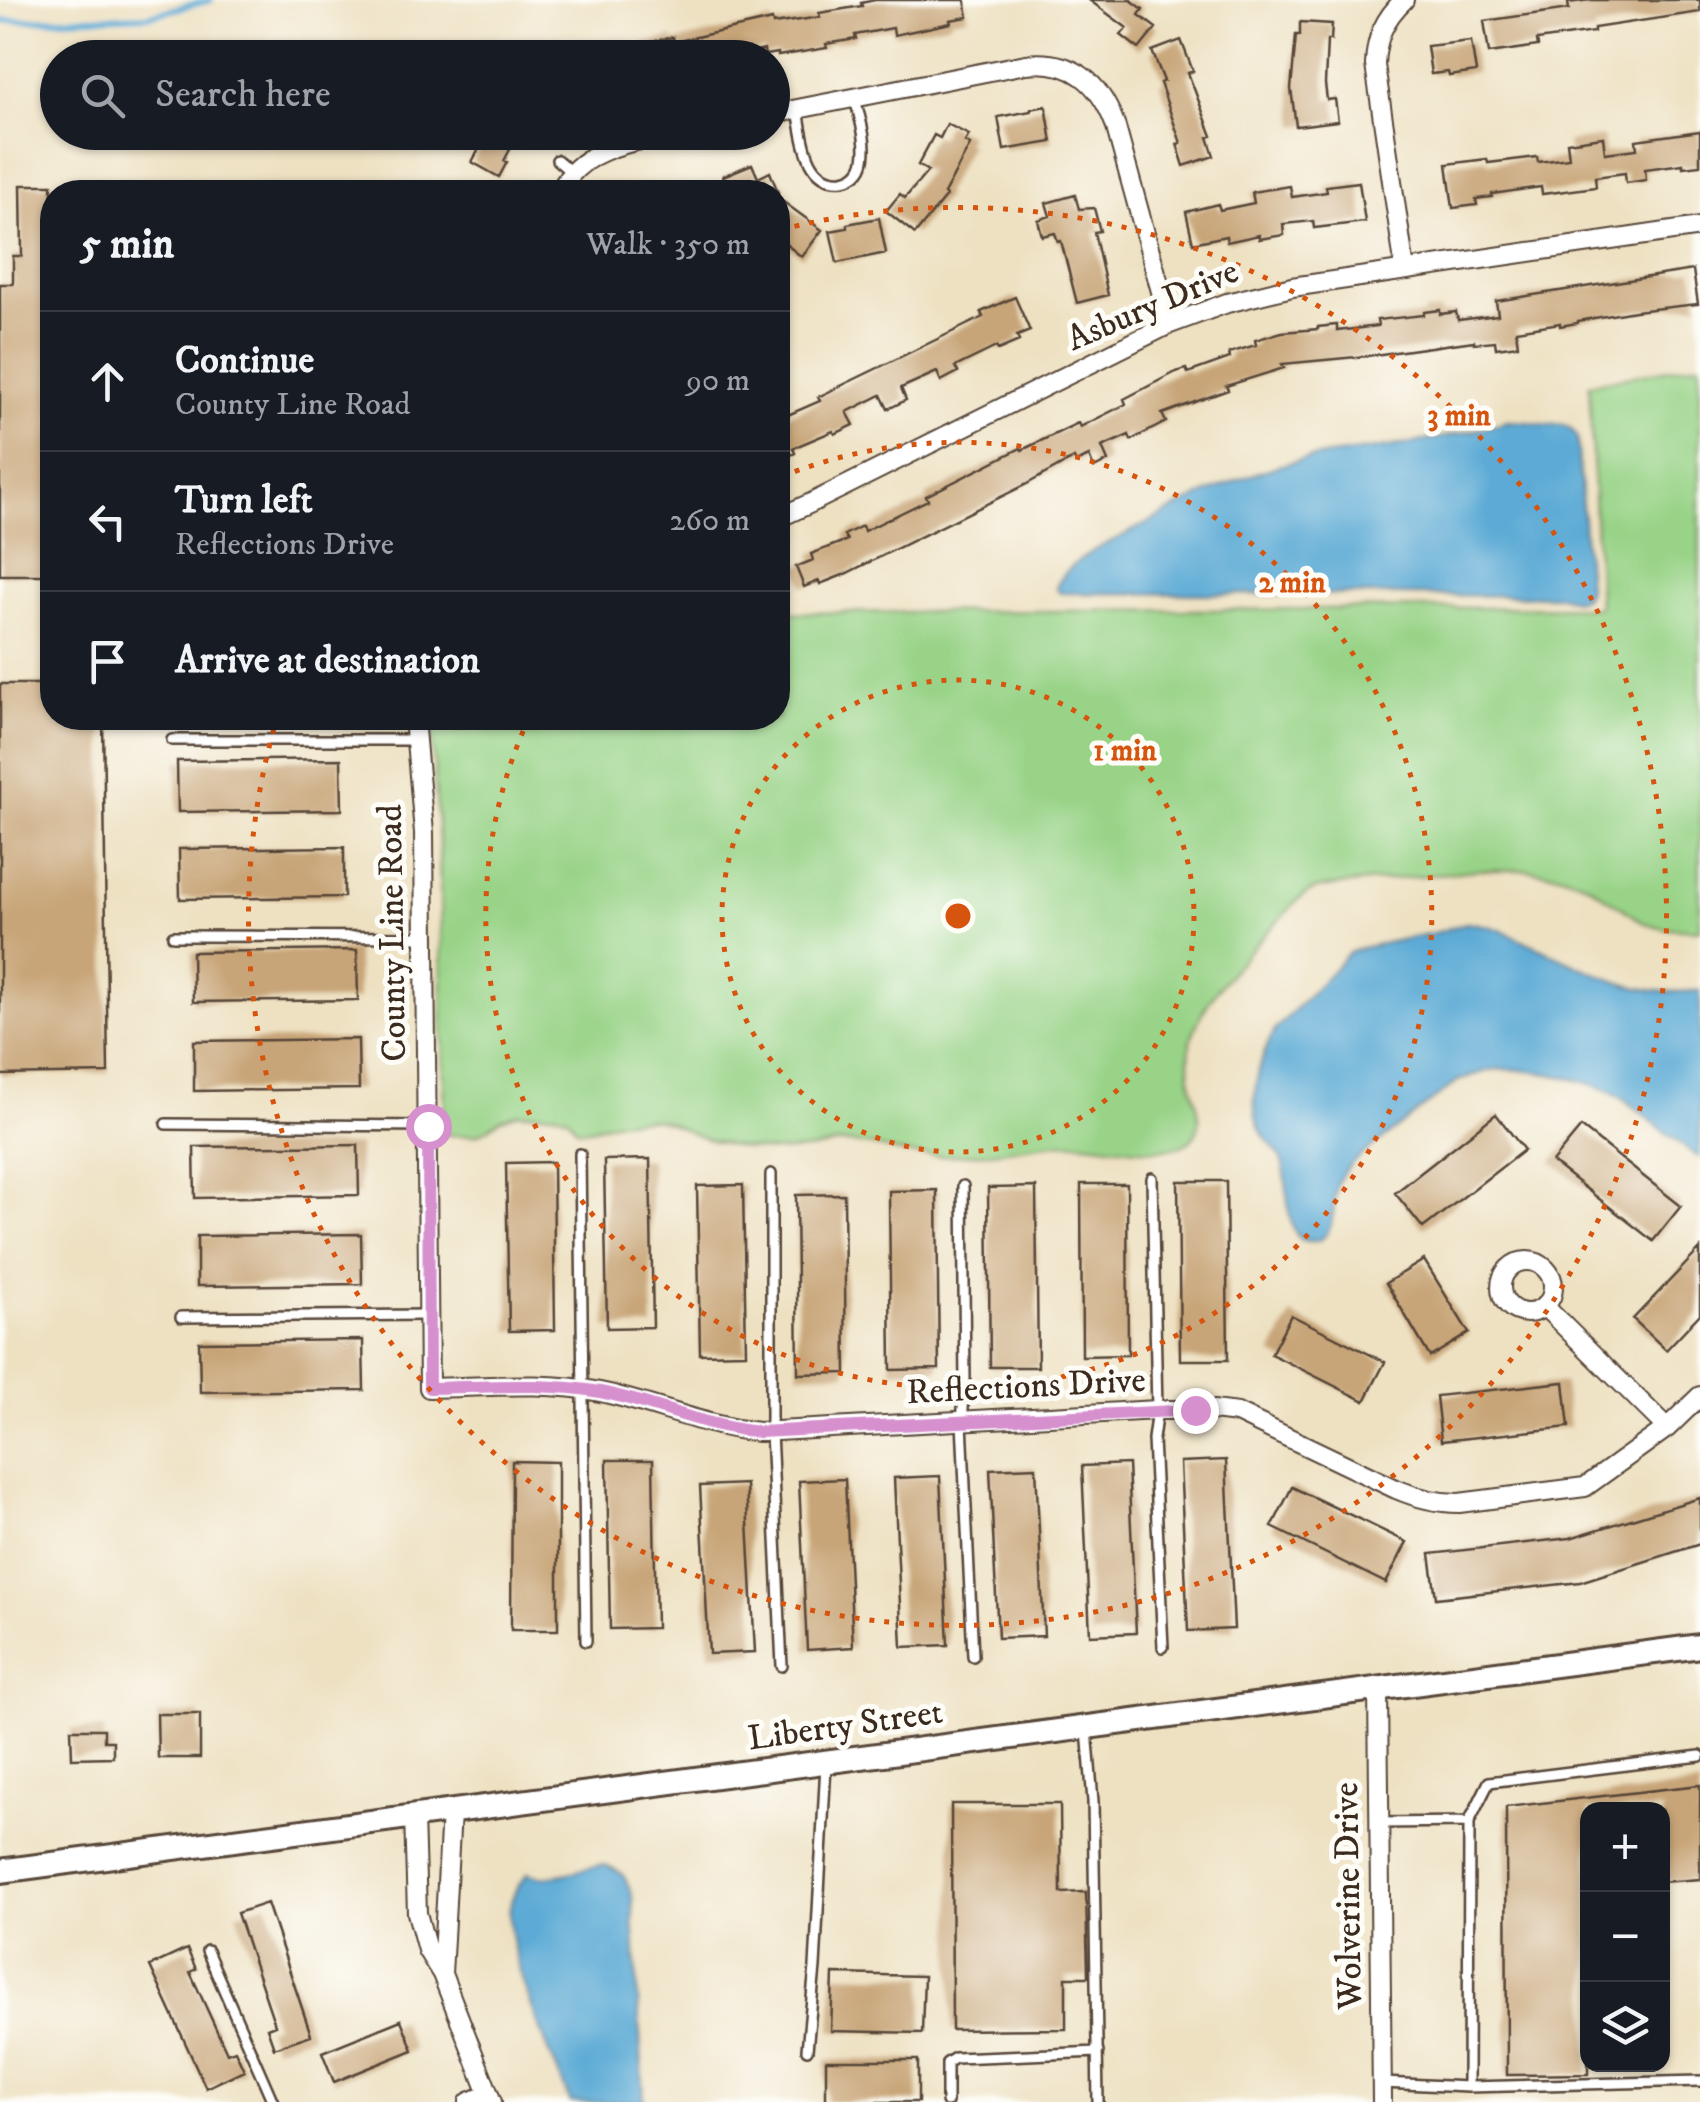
<!DOCTYPE html>
<meta charset="utf-8">
<style>
:root{--surface:#171b24;--page:#242831;--text:#f1f3f6;--muted:#9ea1a6;--line:#363941}
body{margin:0;font-family:"IM FELL DW Pica",serif;background:var(--page);color:var(--text)}
.controls{position:absolute;right:30px;bottom:30px;display:grid;overflow:hidden;border-radius:20px;box-shadow:0 2px 8px #0004}
.controls button{width:90px;height:90px;display:grid;place-items:center;padding:0;border:0;border-bottom:2px solid var(--line);background:var(--surface);color:var(--text);font:50px sans-serif}
.stop{position:absolute;width:30px;height:30px;margin:-22px;border:8px solid #d690ce;border-radius:50%;background:#fff}
.stop.end{background:#d690ce;border-color:#fff;box-shadow:0 2px 10px #0008}
.list{margin:0;padding:0;list-style:none}
h2{display:flex;justify-content:space-between;align-items:center;height:130px;margin:0;padding:0 40px;font-size:42px}
h2 small{font-size:32px;font-weight:400;color:var(--muted)}
.list li{display:grid;grid-template-columns:65px 1fr auto;gap:30px;align-items:center;box-sizing:border-box;height:140px;padding:0 40px;border-top:2px solid var(--line)}
.list b{display:block;font-size:38px;white-space:nowrap}
.list p{margin:0;font-size:32px;white-space:nowrap;color:var(--muted)}
.list em{font-size:32px;font-style:normal;color:var(--muted)}
.icon{flex:none;width:55px;height:55px;fill:none;stroke:currentColor;stroke-width:2;stroke-linecap:round;stroke-linejoin:round}
.map{position:relative;flex:none;width:1700px;height:2102px;overflow:hidden}
.search{position:absolute;background:var(--surface);box-shadow:0 2px 8px #0004;left:40px;top:40px;width:750px;height:110px;display:flex;align-items:center;gap:25px;box-sizing:border-box;padding:0 35px;border-radius:55px;color:var(--muted);font-size:38px}
.panel{position:absolute;background:var(--surface);box-shadow:0 2px 8px #0004;left:40px;top:180px;width:750px;height:550px;border-radius:40px}
.map>svg:first-child{display:block}
.green{fill:#98d387;stroke:#6a7e52;stroke-width:2.5}
.water{fill:#5baad5;stroke:#4b6a7a;stroke-width:2.5}
.lines{fill:none;stroke-linecap:round;stroke-linejoin:round}
.stream{stroke:#5baad5;stroke-width:6}
.building{fill:#c8a578}
.service-casing{stroke:#564537;stroke-width:14}
.minor-casing{stroke:#564537;stroke-width:22}
.tertiary-casing{stroke:#564537;stroke-width:28}
.service{stroke:#fff;stroke-width:9}
.minor{stroke:#fff;stroke-width:18}
.tertiary{stroke:#fff;stroke-width:22}
.route{stroke:#d690ce;stroke-width:12}
.ring{fill:none;stroke:#d7540e;stroke-width:5;stroke-dasharray:5 10}
.labels{text-anchor:middle;stroke-width:10;stroke-linejoin:round;paint-order:stroke}
.street-label{font-size:35px;fill:#3b2a1e;stroke:#fdfcf7}
.centre{fill:#d7540e;stroke:#fdfcf7;stroke-width:5}
.ring-label{font-size:30px;text-anchor:middle;font-weight:bold;fill:#d7540e;stroke:#fdfcf7;stroke-width:10;stroke-linejoin:round;paint-order:stroke}
</style>
<div class="map">
<svg width="1700" height="2102" viewBox="0 0 1700 2102">
<rect width="100%" height="100%" fill="#fdfcf7"/>
<filter id="ink" filterUnits="userSpaceOnUse"><feTurbulence type="fractalNoise" baseFrequency=".01" numOctaves="2"/><feDisplacementMap in="SourceGraphic" scale="20" xChannelSelector="R" yChannelSelector="G"/><feConvolveMatrix kernelMatrix="1 2 1 2 8 2 1 2 1" color-interpolation-filters="sRGB"/></filter>
<filter id="wash" filterUnits="userSpaceOnUse"><feTurbulence type="fractalNoise" baseFrequency=".0048" numOctaves="4" result="noise"/><feDisplacementMap in="SourceGraphic" scale="40" xChannelSelector="R" yChannelSelector="G"/><feGaussianBlur stdDeviation="2.25" result="paint"/><feColorMatrix in="noise" values="0 0 0 0 0 0 0 0 0 0 0 0 0 0 0 0 0 1.4 0 .05"/><feComposite in="paint" operator="in"/></filter>
<g filter="url(#wash)">
<rect width="100%" height="100%" fill="#eee1c2"/>
<!-- green -->
<path class="green" d="M1700 363V930L1664 928 1644 923 1587 884 1559 874 1528 870H1476L1341 885 1320 888 1308 892 1298 900C1264 937 1199 995 1190 1046 1189 1055 1189 1067 1190 1076 1193 1096 1209 1125 1190 1141 1169 1158 1111 1145 1085 1143 1047 1140 1010 1152 972 1154 950 1156 926 1157 904 1153 884 1150 864 1142 844 1143 834 1144 824 1147 814 1149 797 1151 778 1152 761 1150 741 1148 720 1144 701 1137 684 1132 671 1120 652 1119 639 1119 626 1119 614 1122 600 1125 592 1131 577 1129L568 1117 556 1113H519L501 1119 488 1129 476 1135H445L439 843 431 718H778V613L1599 607 1589 384Z"/>
<!-- water -->
<path class="water" d="M1508 421C1520 421 1530 422 1541 424 1558 427 1565 418 1577 437L1588 589C1585 604 1571 600 1561 596L1060 593 1056 588C1067 560 1103 546 1128 533 1182 505 1237 475 1297 461 1326 454 1358 452 1388 447 1429 441 1468 433 1508 421Z
M1466 923C1490 923 1510 934 1531 944 1587 969 1636 1000 1700 990V1158C1672 1140 1648 1116 1620 1097 1596 1080 1524 1067 1494 1070 1480 1071 1471 1078 1458 1081L1353 1162C1347 1169 1341 1174 1338 1182 1331 1205 1339 1252 1300 1239 1284 1220 1290 1192 1284 1169 1280 1151 1275 1150 1264 1136 1244 1109 1260 1055 1276 1029L1349 953 1361 948 1438 932Z
M605 1865C624 1873 626 1876 632 1896L644 2102H570C552 2055 504 1954 510 1907 512 1893 520 1884 528 1873 550 1884 581 1867 605 1865Z"/>
<g class="lines">
<!-- stream -->
<path class="stream" d="M0 21 147 16 211 0"/>
</g>
<g id="blocks">
<!-- building -->
<path class="building" d="M875 0H965L968 17 950 20 951 23 894 35 893 28 855 35 856 39 826 44 827 48 778 56V53L765 55 764 50 730 58H634L633 51 643 49 642 44 673 37 674 42 772 20 773 24 820 17 819 13 862 6 861 3Z
M1089 0H1131L1143 9 1139 15 1156 28 1139 49 1121 35 1127 28Z
M1590 0H1700V12L1594 28V32L1537 40 1538 46 1489 53 1484 21 1569 9 1568 3Z
M1300 22 1332 24 1331 40H1327L1325 84 1327 100 1335 99 1338 121 1296 126 1291 89 1296 35H1300Z
M1181 40 1193 71 1188 73 1212 136 1208 137 1214 156 1184 166 1177 144 1181 143 1160 83 1164 81 1152 51Z
M1471 41 1476 72 1449 76 1448 72 1431 74 1427 46Z
M1046 106 1052 142 1004 150 998 117 1031 111V109Z
M947 124 969 135 965 142 970 145 944 194 946 196 915 234 886 211 900 194 905 198 928 171 918 165 934 135 940 138Z
M1700 131V165L1683 167V164L1645 169 1646 180 1626 183 1625 173 1595 177 1596 187 1542 194 1541 187 1492 194V197L1476 199 1477 205 1453 208 1447 164 1487 159 1488 163 1537 157 1538 162 1569 158 1567 142 1603 137 1605 153 1637 149 1636 140Z
M455 132H519L504 161 507 162 499 177 472 162 481 145Z
M752 164 758 178 770 172 778 192H722L728 190 723 176Z
M1359 182 1365 222 1314 228 1313 221 1283 224 1284 235 1259 239V235L1227 242 1226 236 1193 243 1186 212 1218 204 1220 210 1254 203 1252 192 1290 186 1292 197 1327 192 1326 186Z
M21 185H52V575H0V284H13V256H22Z
M1075 195 1079 209 1094 208 1100 231 1094 232 1108 295 1077 303 1061 241 1058 242 1055 233 1042 236 1038 220 1050 216 1046 203Z
M778 198 822 230 802 257 778 238Z
M879 218 886 253 837 263 830 231 847 228V224Z
M1693 270 1698 304 1635 311 1577 321V323L1560 326V323L1516 330 1518 345 1496 348 1495 341 1474 343V341L1367 356 1282 364 1284 368 1226 386 1228 390 1162 414 1166 422 1131 440 1129 435 1102 447 1108 461 1094 468 1089 456 1076 462 1074 458 1027 484 843 575 820 584 819 581 804 587 796 567 813 560 811 554 847 540 844 535 862 526 864 531 901 513 928 500 926 496 1021 448 1022 450 1078 423 1080 427 1126 404 1124 399 1176 372 1186 369 1188 373 1230 358 1229 353 1256 345 1255 340 1282 332 1318 329V327L1337 325V331L1378 326 1377 320 1424 315V312L1440 310V314L1456 312 1458 320 1498 315 1496 301Z
M1015 297 1030 331 1017 336 1019 341 998 350 996 347 955 367 958 372 941 381 937 372 901 388 906 400 888 409 881 395 847 412 854 425 835 434 833 431 793 448 795 453 778 461V411L781 418 820 401 818 397 983 317 981 312Z
M0 684H52V718H103L108 1073 0 1075Z
M341 759 342 810 178 812 177 761Z
M344 847V897L180 899 179 849Z
M357 950 358 1000 193 1002 192 952Z
M358 1039 359 1089 194 1091V1041Z
M1496 1114 1524 1150 1423 1228 1395 1193Z
M1581 1127 1681 1206 1653 1241 1552 1162Z
M358 1145 359 1195 195 1198 194 1147Z
M650 1159 653 1327 607 1328 604 1160Z
M553 1162 555 1330 509 1331 506 1163Z
M1178 1181H1226L1228 1360H1180Z
M1081 1184H1127L1128 1355 1082 1356Z
M743 1185 746 1353 700 1354 697 1186Z
M1036 1187 1038 1367H990L988 1188Z
M937 1190 939 1369 891 1370 889 1191Z
M844 1194 846 1373 798 1374 796 1195Z
M361 1234 362 1284 197 1286V1236Z
M1700 1249V1314L1666 1350 1633 1319Z
M1424 1260 1469 1333 1430 1357 1386 1283Z
M1291 1315 1385 1362 1365 1401 1271 1354Z
M363 1340 364 1390 200 1392 199 1342Z
M1564 1382 1569 1427 1441 1441 1436 1396Z
M607 1460H653L656 1628 610 1629Z
M1226 1460 1234 1629 1188 1631 1180 1462Z
M512 1461 558 1462V1630H511Z
M1128 1464 1136 1633 1090 1635 1082 1466Z
M1036 1467 1044 1636 998 1638 990 1469Z
M940 1476 948 1645 902 1647 894 1478Z
M845 1479 853 1647 807 1650 799 1481Z
M746 1484 755 1652 709 1654 700 1486Z
M1292 1487 1407 1542 1386 1583 1272 1527Z
M1700 1498V1544L1580 1582 1436 1598 1430 1554 1570 1538Z
M157 1714H200V1758H158Z
M71 1729H104V1741H113V1757L72 1758Z
M1700 1785V1879L1662 1882V1810H1588V2074L1507 2075 1506 1807Z
M951 1804H1060L1061 1893 1086 1892 1088 1977H1066V2029L952 2030Z
M267 1903 311 2035 274 2048 267 2028 275 2025 237 1913Z
M187 1949 196 1969 190 1972 227 2053 235 2050 244 2070 206 2088 150 1966Z
M833 1974 924 1976 922 2033 831 2031Z
M401 2020 413 2050 334 2082 322 2052Z
M826 2060H918V2102H826Z"/>
</g>
</g>
<g filter="url(#ink)">
<use href="#blocks" fill-opacity="0" stroke="#564537" stroke-width="2.5"/>
<g class="lines">
<!-- service casing -->
<g class="service-casing">
<path id="service" d="M798 109C803 136 805 184 843 180 854 178 862 171 864 160 868 141 859 117 855 98
M557 160 571 172
M172 740H416
M173 936 425 937
M166 1124 426 1126
M580 1154 586 1641
M771 1174V1432L782 1666
M1152 1178 1157 1410 1153 1439 1163 1647
M963 1186 965 1383 962 1422 973 1656
M181 1317 428 1315
M1087 1730 1093 1801 1098 2102
M1379 1823 1469 1822 1489 1782 1700 1756
M207 1951 273 2102
M807 2050 815 1967 826 1764
M1382 2083 1468 2087 1700 2081
M1468 2087 1469 1822
M947 2102V2063L955 2058 1098 2052"/>
</g>
<!-- minor casing -->
<g class="minor-casing">
<path id="minor" d="M1404 0C1384 19 1376 38 1375 65L1405 270
M772 114 1026 64C1073 59 1099 82 1115 124L1170 324
M560 192C580 146 637 141 681 132
M778 518 811 503 1170 324 1227 303 1292 287 1700 227
M414 718 424 833 429 1388C486 1387 545 1381 600 1392 654 1403 704 1427 759 1432L1157 1410H1213L1237 1413 1396 1489C1417 1498 1436 1503 1459 1503L1585 1487 1667 1428 1700 1396
M1501 1287a26 26 0 1 1 52 0a26 26 0 1 1-52 0Z
M1544 1306 1667 1428
M1378 1689 1382 2102
M414 1816 417 1913 427 1950 442 1974 451 1812
M442 1974 492 2102
M469 2102 489 2094"/>
</g>
<!-- tertiary casing -->
<g class="tertiary-casing">
<path id="tertiary" d="M0 1871 1700 1646"/>
</g>
<!-- service -->
<use href="#service" class="service"/>
<!-- minor -->
<use href="#minor" class="minor"/>
<!-- tertiary -->
<use href="#tertiary" class="tertiary"/>
</g>
</g>
<g class="lines" filter="url(#ink)">
<!-- route -->
<path class="route" d="M428 1126 429 1388C486 1387 545 1382 600 1392 654 1402 704 1427 759 1432L1195 1410"/>
</g>
<!-- distance rings -->
<g class="ring">
<circle cx="958" cy="916" r="236"/>
<path d="M781 477A473 473 0 1 1 528 720"/>
<path d="M780 230A709 709 0 1 1 276 721"/>
</g>
<g class="labels">
<!-- street labels -->
<g class="street-label">
<text transform="translate(1152 304) rotate(-23)" y="12">Asbury Drive</text>
<text transform="translate(391 933) rotate(-91)" y="12">County Line Road</text>
<text transform="translate(1026 1385) rotate(-3)" y="12">Reflections Drive</text>
<text transform="translate(845 1724) rotate(-8)" y="12">Liberty Street</text>
<text transform="translate(1347 1896) rotate(-91)" y="12">Wolverine Drive</text>
</g>
</g>
<circle cx="958" cy="916" r="15" class="centre"/>
<g class="ring-label">
<text x="1459" y="425">3 min</text>
<text x="1292" y="592">2 min</text>
<text x="1125" y="760">1 min</text>
</g>
</svg>
<div class="controls">
<button>+</button>
<button>−</button>
<button><svg class="icon" aria-label="layers" viewBox="0 0 24 24"><path d="M12 4l9 5-9 5-9-5zM3 14l9 5 9-5"/></svg></button>
</div>
<div class="stop" style="left:428px;top:1126px"></div>
<div class="stop end" style="left:1195px;top:1410px"></div>
<div class="search"><svg class="icon" aria-label="search" viewBox="0 0 24 24"><circle cx="10" cy="10" r="6"/><path d="M15 15l6 6"/></svg>Search here</div>
<section class="panel">
<h2>5 min<small>Walk · 350 m</small></h2>
<ul class="list">
<li><svg class="icon" aria-label="ahead" viewBox="0 0 24 24"><path d="M12 20V5M6 11l6-6 6 6"/></svg><div><b>Continue</b><p>County Line Road</p></div><em>90 m</em></li>
<li><svg class="icon" aria-label="left" viewBox="0 0 24 24"><path d="M17 20v-9H6M10 6l-5 5 5 5"/></svg><div><b>Turn left</b><p>Reflections Drive</p></div><em>260 m</em></li>
<li><svg class="icon" aria-label="arrive" viewBox="0 0 24 24"><path d="M6 21V4h12l-3 4 3 4H6"/></svg><div><b>Arrive at destination</b></div></li>
</ul>
</section>
</div>
